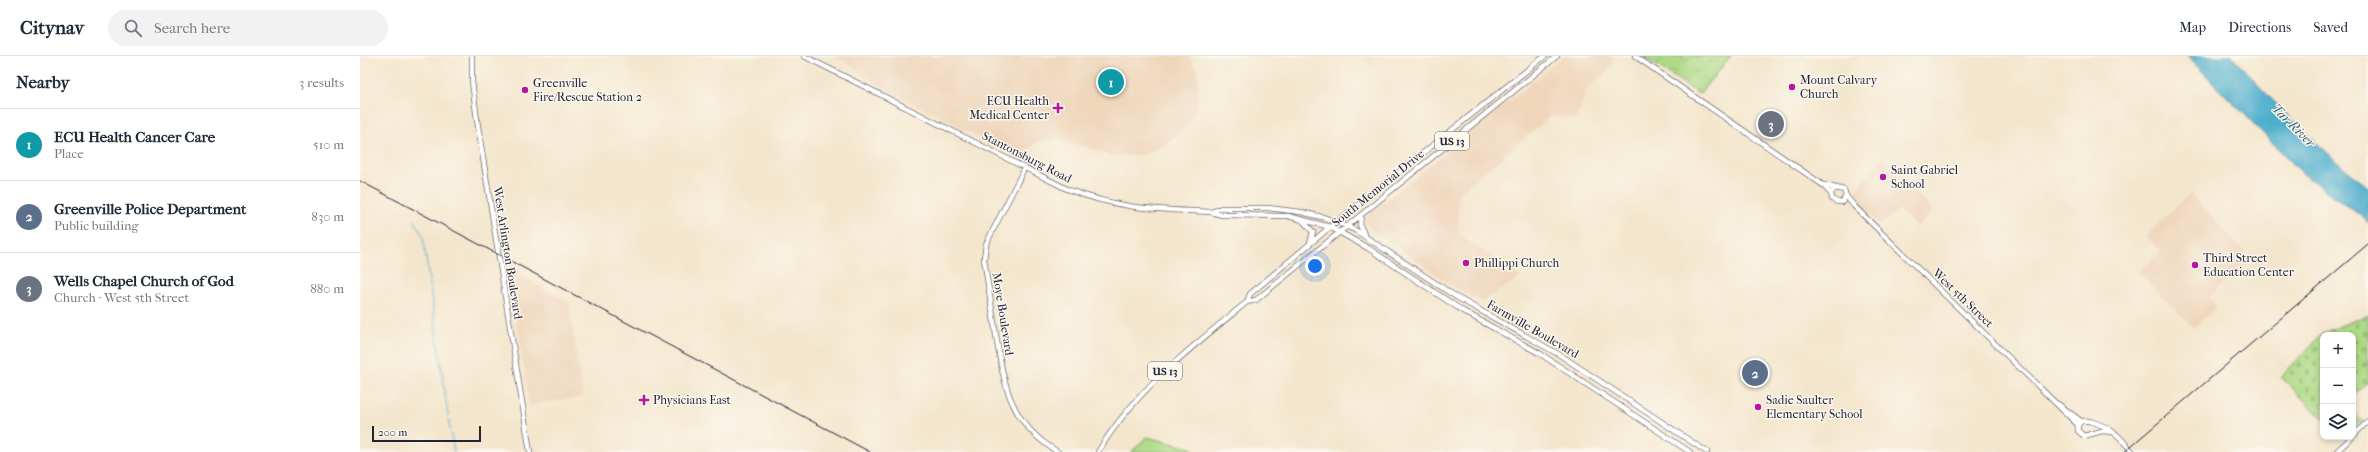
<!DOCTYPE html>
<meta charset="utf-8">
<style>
:root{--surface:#fff;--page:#f2f2f3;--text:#1f2937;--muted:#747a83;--line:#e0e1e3;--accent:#1a73e8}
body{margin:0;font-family:"IM FELL French Canon",serif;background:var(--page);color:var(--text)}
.controls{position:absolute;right:12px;bottom:12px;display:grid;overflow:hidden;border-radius:8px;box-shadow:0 2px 6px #0003}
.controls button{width:36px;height:36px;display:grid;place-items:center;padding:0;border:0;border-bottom:1px solid var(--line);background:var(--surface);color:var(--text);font:20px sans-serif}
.scale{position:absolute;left:12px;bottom:10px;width:109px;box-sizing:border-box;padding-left:4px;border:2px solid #22223b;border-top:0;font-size:11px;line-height:14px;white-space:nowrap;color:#22223b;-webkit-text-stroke:3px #fbf7ec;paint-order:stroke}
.you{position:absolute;left:955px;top:210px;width:14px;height:14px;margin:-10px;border:3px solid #fff;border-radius:50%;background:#1a73e8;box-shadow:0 0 0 6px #1a73e833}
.badge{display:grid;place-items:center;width:26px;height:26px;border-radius:50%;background:var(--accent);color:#fff;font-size:13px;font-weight:700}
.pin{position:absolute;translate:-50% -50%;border:2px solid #fff;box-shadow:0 1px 4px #0006}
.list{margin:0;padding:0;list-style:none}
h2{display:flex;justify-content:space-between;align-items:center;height:52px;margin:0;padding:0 16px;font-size:17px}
h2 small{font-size:13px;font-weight:400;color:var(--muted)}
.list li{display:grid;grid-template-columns:26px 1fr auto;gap:12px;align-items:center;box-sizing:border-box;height:72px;padding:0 16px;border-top:1px solid var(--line)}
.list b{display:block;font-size:15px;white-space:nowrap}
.list p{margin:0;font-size:13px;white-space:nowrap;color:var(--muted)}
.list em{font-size:13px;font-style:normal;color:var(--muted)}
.icon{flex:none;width:22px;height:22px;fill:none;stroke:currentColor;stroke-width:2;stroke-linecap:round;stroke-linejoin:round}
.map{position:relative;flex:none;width:2008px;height:396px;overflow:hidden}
header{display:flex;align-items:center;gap:24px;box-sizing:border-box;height:56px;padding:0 20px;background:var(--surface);border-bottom:1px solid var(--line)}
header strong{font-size:19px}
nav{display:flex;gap:22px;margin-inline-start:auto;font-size:14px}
.search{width:280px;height:36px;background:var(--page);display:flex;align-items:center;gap:10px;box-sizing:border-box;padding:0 14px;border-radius:22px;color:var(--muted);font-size:15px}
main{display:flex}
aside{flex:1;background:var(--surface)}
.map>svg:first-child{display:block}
.built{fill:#efd6bb}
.cemetery{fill:url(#cemetery-stones);stroke:#687e60}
.park{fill:url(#park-tufts);stroke:#687e60}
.pitch{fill:#aeda86;stroke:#687e60}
.water{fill:#4eaecd;stroke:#386884}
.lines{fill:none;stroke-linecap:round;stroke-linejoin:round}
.stream{stroke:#4eaecd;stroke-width:1}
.major-casing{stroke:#6c676e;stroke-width:6}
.major{stroke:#fff;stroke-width:4.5}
.rail{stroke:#22223b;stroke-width:1}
.poi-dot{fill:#b5179e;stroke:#fbf7ec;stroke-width:1.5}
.labels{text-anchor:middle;stroke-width:3;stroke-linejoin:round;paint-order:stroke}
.shield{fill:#fbf7ec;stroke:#636270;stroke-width:1}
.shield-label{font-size:11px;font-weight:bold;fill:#22223b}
.poi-label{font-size:12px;fill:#22223b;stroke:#fbf7ec;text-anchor:start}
.street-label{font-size:12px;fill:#22223b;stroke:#fbf7ec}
.water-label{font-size:13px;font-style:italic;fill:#345a75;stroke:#fbf7ec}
</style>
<header>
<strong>Citynav</strong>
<div class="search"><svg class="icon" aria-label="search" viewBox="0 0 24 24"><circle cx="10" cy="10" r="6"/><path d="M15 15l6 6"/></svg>Search here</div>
<nav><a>Map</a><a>Directions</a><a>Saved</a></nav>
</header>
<main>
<aside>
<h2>Nearby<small>3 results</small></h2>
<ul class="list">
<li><span class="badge" style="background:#0f9aa8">1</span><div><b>ECU Health Cancer Care</b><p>Place</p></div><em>510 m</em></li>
<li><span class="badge" style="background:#5c6f8a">2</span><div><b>Greenville Police Department</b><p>Public building</p></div><em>830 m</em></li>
<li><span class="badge" style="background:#6b7280">3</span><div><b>Wells Chapel Church of God</b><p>Church · West 5th Street</p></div><em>880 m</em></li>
</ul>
</aside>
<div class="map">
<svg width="2008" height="396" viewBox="0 0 2008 396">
<defs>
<pattern id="cemetery-stones" width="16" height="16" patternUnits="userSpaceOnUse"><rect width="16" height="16" fill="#aeda86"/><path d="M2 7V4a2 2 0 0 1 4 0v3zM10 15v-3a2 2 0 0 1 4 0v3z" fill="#95bb75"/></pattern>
<pattern id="park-tufts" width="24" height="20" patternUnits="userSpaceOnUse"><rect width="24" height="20" fill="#aeda86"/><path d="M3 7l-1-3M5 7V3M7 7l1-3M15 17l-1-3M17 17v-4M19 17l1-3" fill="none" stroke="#95bb75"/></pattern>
</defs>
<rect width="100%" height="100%" fill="#fbf7ec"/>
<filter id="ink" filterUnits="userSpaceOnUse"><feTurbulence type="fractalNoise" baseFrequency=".025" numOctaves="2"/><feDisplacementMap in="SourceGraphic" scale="8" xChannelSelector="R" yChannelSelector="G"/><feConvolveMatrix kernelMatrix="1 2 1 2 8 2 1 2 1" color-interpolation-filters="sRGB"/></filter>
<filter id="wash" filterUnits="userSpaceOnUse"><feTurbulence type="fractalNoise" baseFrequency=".012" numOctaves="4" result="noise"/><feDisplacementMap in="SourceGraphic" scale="16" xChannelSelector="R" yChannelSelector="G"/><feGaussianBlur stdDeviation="0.9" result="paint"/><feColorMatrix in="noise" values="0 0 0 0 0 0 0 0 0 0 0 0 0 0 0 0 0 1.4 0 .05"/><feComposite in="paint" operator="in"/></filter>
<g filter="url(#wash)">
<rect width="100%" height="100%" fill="#f4e6cd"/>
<!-- built -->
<path class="built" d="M477 0H829L837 13 839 45 833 60 822 75 799 92 782 99 750 100 698 82 678 86 658 101 522 32Z
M1204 0H1254L1248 15 1227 33 1217 63 1191 60 1099 137 1098 178 1162 221 1121 246 1094 231 1006 169 1005 163 1011 157Z
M1522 102 1572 153 1573 156 1557 171 1538 153 1521 169 1490 141Z
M1830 137 1891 203 1849 240 1857 250 1834 272 1778 216 1801 195 1786 180Z
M149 213 209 247 223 341 169 349Z"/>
<!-- cemetery -->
<path class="cemetery" d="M2008 259V326L1993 341V279H1963V363L1921 321 1963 277Z
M1993 355 2003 365 1993 375Z"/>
<!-- park -->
<path class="park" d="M1283 0H1371L1339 38Z"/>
<!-- pitch -->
<path class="pitch" d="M787 381 833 393 834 396H771Z"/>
<!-- water -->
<path class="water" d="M1827 0H1872C1914 48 1959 92 2008 131V167L2001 160 1943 118Z"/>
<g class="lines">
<!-- stream -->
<path class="stream" d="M54 164 63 180 90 374
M91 378 94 396"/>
</g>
</g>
<g filter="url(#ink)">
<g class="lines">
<!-- major casing -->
<g class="major-casing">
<path id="major" d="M112 0V25L117 64 170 396
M444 0 707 133C761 154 795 153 851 156L862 159 928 160 970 171 1008 192 1103 255 1179 297 1330 396
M1275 0 1463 129 1471 138
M665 111 626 188 624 203C628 228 632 254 636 279 644 330 650 368 698 396
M1464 129 1484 134 1486 140 1482 146H1477L1472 143 1471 137 1475 132
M1486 140 1494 150 1718 369
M851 156 861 152H908L941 156 966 162 995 174 1098 242 1200 299 1347 396
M1001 159 1000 169 1004 178
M942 164 953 176 950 187
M887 246 890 238 970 171 1185 0
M1698 348 1721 365
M1754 376 1742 375 1724 380 1718 375C1715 353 1748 372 1756 378 1762 383 1767 390 1773 396
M1993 380 2008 365
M738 396C775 334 832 291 887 246L896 244 1197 0
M1976 396 1992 381"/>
</g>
<!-- major -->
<use href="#major" class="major"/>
<!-- rail -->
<path class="rail" d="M0 125 510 396
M1764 396 2008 188"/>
</g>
</g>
<!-- markers -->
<g class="poi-dot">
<circle cx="1432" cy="31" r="4"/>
<circle cx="165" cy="34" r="4"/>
<path d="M696 46h4v4h4v4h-4v4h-4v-4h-4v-4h4z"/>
<circle cx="1523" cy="121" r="4"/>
<circle cx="1106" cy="207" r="4"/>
<circle cx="1835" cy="209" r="4"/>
<path d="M282 338h4v4h4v4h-4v4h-4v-4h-4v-4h4z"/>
<circle cx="1398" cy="351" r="4"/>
</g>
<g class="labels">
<!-- shield labels -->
<g class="shield">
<rect x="1075" y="76" width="34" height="18" rx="3"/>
<rect x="788" y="306" width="34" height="18" rx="3"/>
</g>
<g class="shield-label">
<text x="1092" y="89">US 13</text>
<text x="805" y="319">US 13</text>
</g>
<!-- poi labels -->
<g class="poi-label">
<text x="1440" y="28">Mount Calvary<tspan x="1440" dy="14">Church</tspan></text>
<text x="173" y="31">Greenville<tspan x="173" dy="14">Fire/Rescue Station 2</tspan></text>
<text x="689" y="49" text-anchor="end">ECU Health<tspan x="689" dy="14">Medical Center</tspan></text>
<text x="1531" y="118">Saint Gabriel<tspan x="1531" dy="14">School</tspan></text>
<text x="1843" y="206">Third Street<tspan x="1843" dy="14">Education Center</tspan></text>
<text x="1114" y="211">Phillippi Church</text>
<text x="293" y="348">Physicians East</text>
<text x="1406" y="348">Sadie Saulter<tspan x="1406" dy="14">Elementary School</tspan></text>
</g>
<!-- street labels -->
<g class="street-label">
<text transform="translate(667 101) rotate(27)" y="4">Stantonsburg Road</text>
<text transform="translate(1018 132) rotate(-39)" y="4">South Memorial Drive</text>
<text transform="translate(148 197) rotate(81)" y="4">West Arlington Boulevard</text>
<text transform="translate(1603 242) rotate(44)" y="4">West 5th Street</text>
<text transform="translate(643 258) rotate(81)" y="4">Moye Boulevard</text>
<text transform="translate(1173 273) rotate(30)" y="4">Farmville Boulevard</text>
</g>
<!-- water labels -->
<g class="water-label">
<text transform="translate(1934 69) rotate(45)" y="5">Tar River</text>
</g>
</g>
</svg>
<div class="controls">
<button>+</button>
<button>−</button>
<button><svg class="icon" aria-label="layers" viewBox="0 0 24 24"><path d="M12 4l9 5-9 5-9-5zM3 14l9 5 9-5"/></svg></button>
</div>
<div class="scale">200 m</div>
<div class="you"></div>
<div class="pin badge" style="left:751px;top:26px;background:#0f9aa8">1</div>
<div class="pin badge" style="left:1395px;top:317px;background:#5c6f8a">2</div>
<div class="pin badge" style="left:1411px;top:68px;background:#6b7280">3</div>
</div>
</main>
